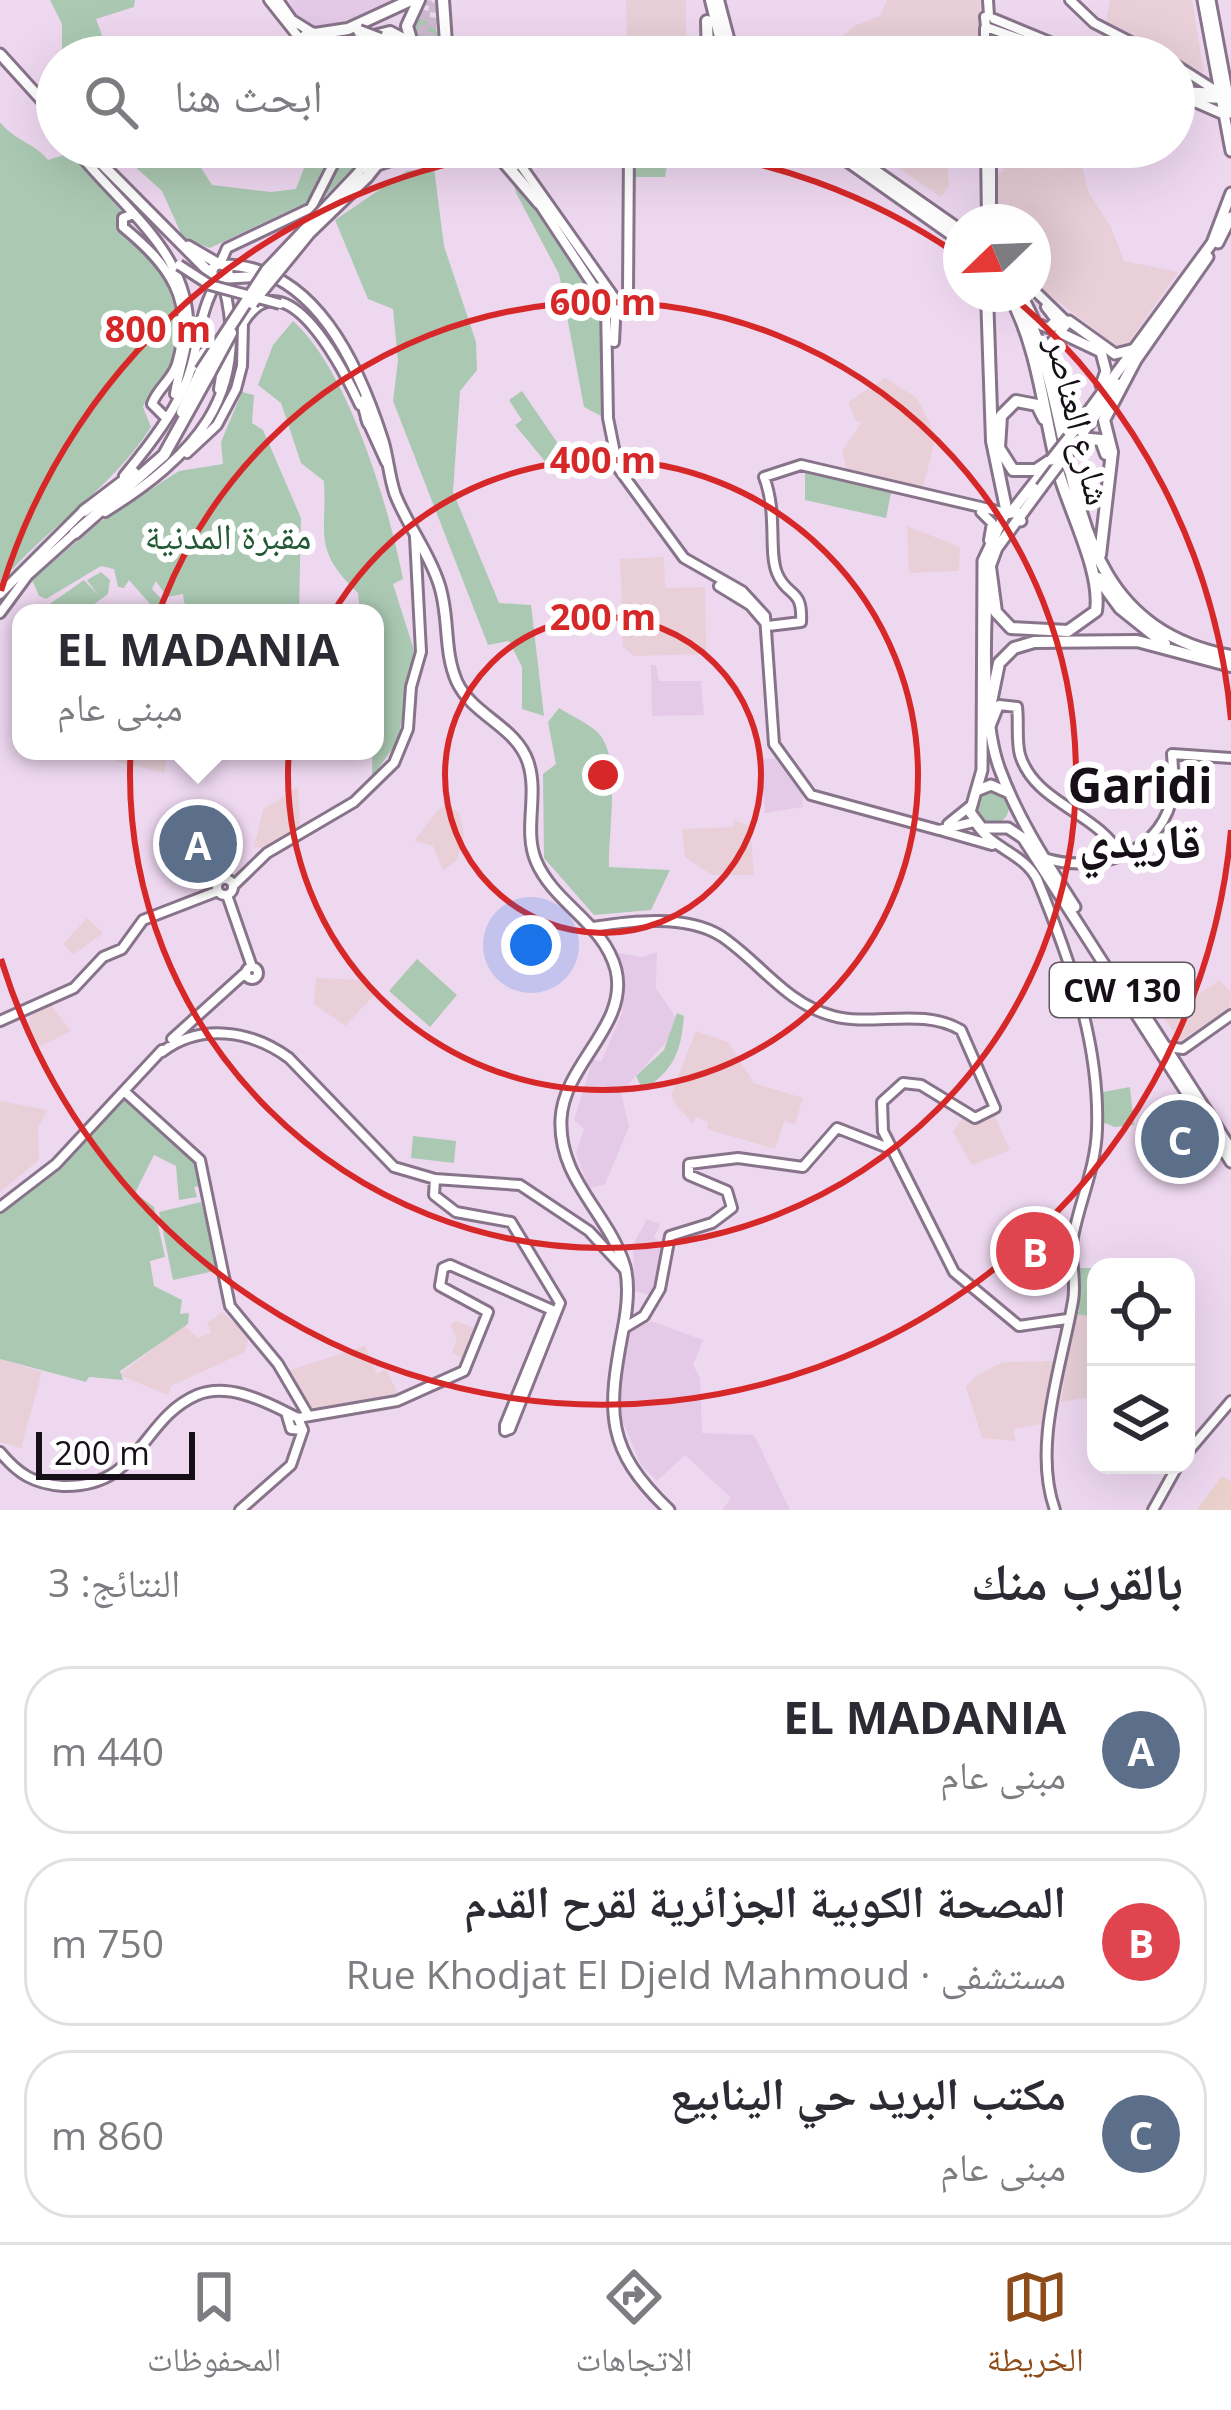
<!DOCTYPE html>
<html lang="ar">
<meta charset="utf-8">
<style>
:root{--surface:#fff;--page:#f2f2f3;--text:#2b2b33;--muted:#7c7c81;--line:#e1e1e2;--accent:#8d4b19}
body{margin:0;font-family:"Open Sans","Noto Naskh Arabic",sans-serif;background:var(--page);color:var(--text);direction:rtl}
.controls{position:absolute;right:36px;bottom:36px;display:grid;overflow:hidden;border-radius:24px;box-shadow:0 12px 48px #0002}
.controls button{width:108px;height:108px;display:grid;place-items:center;padding:0;border:0;border-bottom:3px solid var(--line);background:var(--surface);color:var(--text);font:60px sans-serif}
.compass{position:absolute;left:943px;top:204px;width:108px;height:108px;border-radius:50%;background:var(--surface);box-shadow:0 12px 48px #0002;rotate:247deg}
.scale{position:absolute;left:36px;bottom:30px;width:159px;box-sizing:border-box;padding-left:12px;border:6px solid #160f17;border-top:0;font-size:33px;line-height:42px;white-space:nowrap;color:#160f17;-webkit-text-stroke:9px #fff;paint-order:stroke}
.you{position:absolute;left:531px;top:945px;width:42px;height:42px;margin:-30px;border:9px solid #fff;border-radius:50%;background:#1a73e8;box-shadow:0 0 0 18px #1a73e833}
.badge{display:grid;place-items:center;width:78px;height:78px;border-radius:50%;background:var(--accent);color:#fff;font-size:39px;font-weight:700}
.pin{position:absolute;translate:-50% -50%;border:6px solid #fff;box-shadow:0 3px 12px #0006}
.popup{position:absolute;left:12px;top:604px;width:372px;height:156px;box-sizing:border-box;display:grid;place-content:center;border-radius:24px;background:var(--surface);filter:drop-shadow(0 3px 9px #0005);font-size:39px;white-space:nowrap;color:var(--muted)}
.popup b{font-size:45px;color:var(--text)}
.popup::after{content:'';position:absolute;left:50%;top:100%;margin-left:-24px;border:24px solid transparent;border-top-color:var(--surface)}
.list{margin:0;padding:0;list-style:none}
h2{display:flex;justify-content:space-between;align-items:center;height:156px;margin:0;padding:0 48px;font-size:51px}
h2 small{font-size:39px;font-weight:400;color:var(--muted)}
.list li{display:grid;grid-template-columns:78px 1fr auto;gap:36px;align-items:center;box-sizing:border-box;height:168px;margin:0 24px 24px;padding:0 24px;border:3px solid var(--line);border-radius:48px}
.list b{display:block;font-size:45px;white-space:nowrap}
.list p{margin:0;font-size:39px;white-space:nowrap;color:var(--muted)}
.list em{font-size:39px;font-style:normal;color:var(--muted)}
.icon{flex:none;width:66px;height:66px;fill:none;stroke:currentColor;stroke-width:2;stroke-linecap:round;stroke-linejoin:round}
.map{position:relative;flex:none;width:1231px;height:1510px;overflow:hidden;direction:ltr}
.search{position:absolute;background:var(--surface);box-shadow:0 12px 48px #0002;left:36px;right:36px;top:36px;height:132px;display:flex;align-items:center;gap:30px;box-sizing:border-box;padding:0 42px;border-radius:66px;color:var(--muted);font-size:45px}
.sheet{height:732px;background:var(--surface)}
nav{display:flex;justify-content:space-around;align-items:center;box-sizing:border-box;height:168px;border-top:3px solid var(--line);background:var(--surface);font-size:33px;color:var(--muted)}
nav a{display:grid;justify-items:center;gap:6px}
nav .on{color:var(--accent)}
.map>svg:first-child{display:block}
.built{fill:#e5cae7}
.education{fill:#e8cfd8}
.medical{fill:#ead0ca}
.green{fill:#abc9b2}
.lines{fill:none;stroke-linecap:round;stroke-linejoin:round}
.highway-tunnel{stroke:#cebacf;stroke-width:10;stroke-dasharray:10 5;stroke-linecap:butt}
.secondary-casing{stroke:#88748a;stroke-width:14}
.primary-casing{stroke:#88748a;stroke-width:15}
.highway-casing{stroke:#88748a;stroke-width:16}
.secondary{stroke:#fff;stroke-width:8}
.primary{stroke:#fff;stroke-width:9}
.highway{stroke:#fff;stroke-width:10}
.secondary-bridge-casing{stroke:#88748a;stroke-width:14;stroke-linecap:butt}
.primary-bridge-casing{stroke:#88748a;stroke-width:15;stroke-linecap:butt}
.highway-bridge-casing{stroke:#88748a;stroke-width:16;stroke-linecap:butt}
.secondary-bridge{stroke:#fff;stroke-width:8}
.primary-bridge{stroke:#fff;stroke-width:9}
.highway-bridge{stroke:#fff;stroke-width:10}
.ring{fill:none;stroke:#d62828;stroke-width:6}
.labels{text-anchor:middle;stroke-width:12;stroke-linejoin:round;paint-order:stroke}
.shield{fill:#fff;stroke:#5c575d;stroke-width:3}
.shield-label{font-size:33px;font-weight:bold;fill:#160f17}
.street-label{font-size:36px;fill:#160f17;stroke:#fff}
.park-label{font-size:36px;fill:#215a35;stroke:#fff}
.district-label{font-size:48px;font-weight:bold;fill:#160f17;stroke:#fff}
.centre{fill:#d62828;stroke:#fff;stroke-width:6}
.ring-label{font-size:36px;text-anchor:middle;font-weight:bold;fill:#d62828;stroke:#fff;stroke-width:12;stroke-linejoin:round;paint-order:stroke}
</style>
<div class="map">
<svg width="1231" height="1510" viewBox="0 0 1231 1510">
<rect width="100%" height="100%" fill="#eed8f0"/>
<!-- built -->
<path class="built" d="M289 0H392L338 27 320 28 297 17Z
M651 665H656L659 681H701L704 715 652 716Z
M775 758 803 794 802 807 765 813 760 760Z
M657 952 656 988 676 1018 673 1035 621 1092 629 1127 605 1184 589 1188 576 1153 584 1129 574 1120 593 1060 601 1062 622 1013 625 986 618 953 643 957Z
M647 1219 660 1224 654 1238 662 1243 653 1296 635 1291 633 1245Z
M651 1321 703 1340 693 1365 700 1378 702 1433 754 1435 790 1510H722L731 1498 685 1455 657 1481 641 1465 622 1420 620 1379 629 1332Z"/>
<!-- education -->
<path class="education" d="M626 0H686V57H627Z
M887 0H980L981 57H817L856 25 880 16Z
M1110 0H1192L1204 73 1106 21Z
M868 147H982L981 165 948 167 949 186 941 197Z
M994 147H1064L1078 152 1089 193 1111 227 1124 261 1178 272 1125 348 1121 350 1033 282V222H996V176L1005 170 994 164Z
M885 378 917 398 936 436 922 492 847 470 842 451 862 422H856L848 402Z
M907 526 960 547 959 571 909 573Z
M664 557 665 588 705 587 706 654 634 656 623 647 621 619 627 609 622 604 620 559Z
M118 751H168L164 773 116 761Z
M298 786 300 827 268 849 254 847 263 810Z
M448 807 459 812 464 834 457 860 443 871 433 846 414 841 440 808Z
M733 820 750 826 754 875H712L685 857 682 829 733 827Z
M87 918 103 933 73 955 63 944Z
M316 978 362 980 375 994 345 1026 314 1004Z
M1220 980 1231 993 1229 1008 1180 1041 1164 1018Z
M51 1005 71 1031 41 1046 27 1028 33 1011Z
M696 1031 728 1042 754 1083 803 1098 795 1124 784 1121 775 1149 707 1129 708 1122 696 1117 693 1124 676 1105 671 1095Z
M0 1101 48 1110 38 1127 39 1160 0 1192Z
M964 1115 977 1121 994 1115 1010 1150 972 1165 953 1132Z
M222 1312 249 1335 245 1352 171 1386 168 1395 119 1375 184 1325 198 1338 211 1333 207 1323Z
M1074 1314 1096 1317V1396L1061 1402Z
M456 1321 474 1328 480 1325 465 1361 452 1352 457 1338 450 1325Z
M365 1346 377 1374 386 1369 399 1395 317 1412 307 1406 287 1371Z
M0 1359 42 1372 21 1448 0 1442Z
M1055 1361 1048 1423 1013 1429 1016 1441 982 1438 966 1387 976 1376 1003 1362Z"/>
<!-- medical -->
<path class="medical" d="M1222 1476 1231 1482V1510H1197Z"/>
<!-- green -->
<path class="green" d="M50 0H135L134 7 96 19 110 57H62V24Z
M425 13 435 22 441 57H419L409 27Z
M0 122C16 142 35 143 48 160L70 153C118 205 195 285 174 361 169 377 150 391 143 407L151 427C111 490 47 527 0 583Z
M113 147H188L212 185 271 192 296 189 312 147 333 148 307 202 210 248 183 238 162 191Z
M343 147H374L317 204Z
M632 147H670L665 177H632Z
M510 164 604 302 603 417 584 407 559 274 516 193Z
M434 168 444 246 476 342 477 370 460 391 453 492 499 603 531 605 544 716 522 709V667L509 641 488 645 393 401 398 361 393 309 368 299 335 220 407 171Z
M293 321C348 370 389 506 403 579L393 584 414 650 398 741 372 777 375 613H360L358 593C312 549 327 535 324 481L301 463 281 403 258 385 273 345Z
M522 391 565 454 548 465 515 425 522 420 509 400Z
M242 392 254 395 252 423 263 430 301 518 299 613H209L184 603 183 594 167 597 156 581 152 589 174 613H158L129 580 124 588 118 587 114 569 101 566 46 599 39 596 32 580 97 524 179 471 223 464 221 442Z
M805 472 891 493 886 518 805 500Z
M101 572 110 580 108 594 82 613H48L44 608 84 580 98 595 87 580Z
M559 708C571 716 591 724 600 735 621 760 608 833 609 867L670 870 651 910 594 915 544 858 543 774 556 764 548 722Z
M975 807a17 17 0 1 1 34 0a17 17 0 1 1-34 0Z
M417 959 457 995 430 1027 389 991Z
M677 1013 684 1016C681 1052 674 1070 643 1090L636 1076 664 1050Z
M1130 1087 1134 1125 1115 1127 1097 1120 1098 1093Z
M124 1094 194 1162 200 1186 194 1187 197 1197 179 1200 176 1166 154 1155 135 1193 154 1207 165 1257 150 1261 154 1286 182 1300 180 1314 189 1313 188 1324 120 1371 123 1380 89 1377 86 1382 0 1359V1208L31 1191Z
M413 1136 456 1141 454 1163 411 1158Z
M201 1202 219 1270 173 1280 159 1212Z
M1080 1268H1096V1317L1074 1314 1079 1312Z"/>
<g class="lines">
<!-- highway-tunnel -->
<path class="highway-tunnel" d="M420 50 427 0
M427 57 435 0"/>
<!-- secondary casing -->
<g class="secondary-casing">
<path id="secondary" d="M269 0 304 44
M278 0 292 20 313 33
M988 0 989 16
M1070 0 1094 23 1160 57
M985 17 986 27 1071 57
M994 19 1086 57
M985 28V57
M303 40a8 8 0 1 1 16 0a8 8 0 1 1-16 0Z
M320 45 326 54 354 57
M1174 64 1218 92
M1174 91 1224 93
M1174 97 1226 99
M74 147C114 200 184 247 188 319 189 345 179 369 175 394
M500 147 514 167
M508 147 616 300 614 342
M986 147 987 222
M991 147V203
M536 199 606 305 608 418 618 468 684 558 742 591 765 616 774 744 811 795 939 830 974 822
M133 214 123 218V227C169 265 196 299 177 364 172 380 157 389 152 404L165 417
M220 264 227 248 311 208 342 147
M1033 289 1068 323 1048 346 1045 359
M1022 294 1036 323 1048 328 1056 320 1046 307
M620 310 628 294 629 147
M191 369 204 352 217 351 223 363 219 389
M366 418 386 462
M187 453 217 425 236 389 242 366 243 323C286 252 345 373 360 405
M124 476C148 447 179 408 190 371 200 339 199 311 218 280
M105 512C192 458 252 396 224 287
M981 512 992 523 989 540
M719 586 750 605 767 625
M0 594 85 509
M0 613 28 575 77 531
M768 626 801 622C803 587 787 598 777 573 768 551 778 513 764 477L801 465 1006 513
M991 725 999 705 1017 707C1019 722 1016 740 1020 755 1035 804 1098 812 1121 856
M948 824 969 807
M977 825C993 849 1023 853 1037 879 1069 957 1100 1043 1097 1129 1096 1167 1080 1200 1073 1237 1069 1258 1077 1280 1073 1301 1062 1365 1032 1446 1055 1510
M943 831 992 845
M1044 858C1091 873 1155 858 1171 802 1175 787 1173 769 1172 754L1231 758
M217 887a8 8 0 1 1 16 0a8 8 0 1 1-16 0Z
M233 886 267 853 354 802 394 763 408 729 411 687 421 652 415 537
M227 895 252 967
M593 927C631 921 686 914 721 936 760 962 785 1003 833 1016 872 1027 922 1007 961 1030L995 1108 975 1118 921 1085 903 1083 882 1102 883 1131 954 1272 1019 1326 1067 1319
M246 973a6 6 0 1 1 12 0a6 6 0 1 1-12 0Z
M0 1021 74 988 103 957 122 949 143 920 218 891
M172 1039 246 972
M1167 1047 1183 1049 1231 1015
M162 1052C200 1023 251 1030 289 1058L394 1167 435 1179 520 1185 589 1231 626 1271
M124 1091 200 1160 230 1306 278 1364 308 1415
M435 1179 434 1195 456 1212 511 1222 560 1303 510 1429
M0 1207 56 1164 162 1050
M624 1328 644 1316 660 1289 670 1236 712 1223 732 1208 727 1191 689 1175V1164L738 1158 803 1167 837 1128 891 1149
M286 1412 298 1418 303 1430 291 1429Z
M298 1418 397 1401 464 1371 488 1312 440 1286 443 1268 450 1265 552 1310 505 1425V1431L510 1429
M0 1452C18 1474 34 1484 63 1486 141 1488 141 1419 197 1395 226 1383 260 1399 286 1412
M1186 1454 1231 1401
M240 1510 291 1465 303 1430
M1153 1510 1178 1465"/>
</g>
<!-- primary casing -->
<g class="primary-casing">
<path id="primary" d="M1203 0 1231 151
M1210 0 1231 113
M0 54 57 117
M1189 99 1221 113
M85 147 212 275
M1218 243 1231 217
M188 246 219 264
M212 272a8 8 0 1 1 16 0a8 8 0 1 1-16 0Z
M223 265C315 265 359 366 383 441 388 458 389 476 395 494 407 525 429 552 439 584 450 616 443 651 457 682 473 716 516 726 528 762 539 795 523 830 536 861 554 904 604 923 616 970 629 1026 564 1063 561 1119 558 1180 609 1213 625 1267 630 1287 627 1310 623 1330 607 1413 605 1449 669 1510
M228 278 265 276
M1052 327 1069 321 1115 354 1131 350
M1063 334 1101 352 1106 371 1101 385
M1132 366 1208 257
M362 401 368 423
M1074 431 1212 243 1231 193
M1079 438 1118 384
M1041 488 997 548 990 567C984 620 981 720 1000 770 1018 819 1047 863 1075 907
M1012 511 1048 465
M1021 521 1017 512 1005 514 983 561 982 770 970 812 982 828H1008L1023 838 1231 1162
M976 791 991 785 1009 793
M1127 987 1231 1149"/>
</g>
<!-- highway casing -->
<g class="highway-casing">
<path id="highway" d="M443 0 447 57
M711 0 725 57
M718 0 733 57
M707 21 708 57
M315 34 348 29 411 0
M380 39 399 57
M316 46 356 47 381 57
M334 46 390 32 411 43
M416 57 407 26 419 0
M491 147 539 203
M828 147 961 241
M841 147 961 231
M379 164 430 147
M358 174 381 147
M367 177 391 147
M987 294 992 441 1007 513
M1026 313C1086 439 1050 622 1231 656
M182 412 201 371
M1044 419 1037 405 1016 401 1001 416 999 448 1013 470H1036L1051 460
M1079 438 1101 440 1106 454
M84 511 134 473
M75 533 164 455 210 372
M1100 555 1112 452 1104 420 1134 363
M990 567 996 612 1011 628 1068 631 1096 611C1102 571 1068 509 1057 467 1043 409 1038 347 1009 294
M1098 578 1120 608 1165 644
M990 707 999 663 1014 648 1034 642 1137 641 1231 666"/>
</g>
<!-- secondary -->
<use href="#secondary" class="secondary"/>
<!-- primary -->
<use href="#primary" class="primary"/>
<!-- highway -->
<use href="#highway" class="highway"/>
<!-- secondary-bridge casing -->
<g class="secondary-bridge-casing">
<path id="secondary-bridge" d="M179 265 210 285 280 304"/>
</g>
<!-- primary-bridge casing -->
<g class="primary-bridge-casing">
<path id="primary-bridge" d="M1051 460 1074 431
M1041 488 1075 443"/>
</g>
<!-- highway-bridge casing -->
<g class="highway-bridge-casing">
<path id="highway-bridge" d="M359 31 380 39
M252 303 309 233 367 177
M201 371 267 270 358 174
M210 372 231 333"/>
</g>
<!-- secondary-bridge -->
<use href="#secondary-bridge" class="secondary-bridge"/>
<!-- primary-bridge -->
<use href="#primary-bridge" class="primary-bridge"/>
<!-- highway-bridge -->
<use href="#highway-bridge" class="highway-bridge"/>
</g>
<!-- distance rings -->
<g class="ring">
<circle cx="603" cy="775" r="158"/>
<circle cx="603" cy="775" r="315"/>
<circle cx="603" cy="775" r="473"/>
<path d="M1231 830A630 630 0 0 1 1 959M1 591A630 630 0 0 1 548 147M658 147A630 630 0 0 1 960 256M1012 296A630 630 0 0 1 1231 720"/>
</g>
<g class="labels">
<!-- shield labels -->
<rect class="shield" x="1050" y="963" width="144" height="54" rx="9"/>
<g class="shield-label">
<text x="1122" y="1002">CW 130</text>
</g>
<!-- street labels -->
<g class="street-label">
<text transform="translate(1079 421) rotate(76)" y="13">شارع العناصر</text>
</g>
<!-- park labels -->
<g class="park-label">
<text x="228" y="549">مقبرة المدنية</text>
</g>
<!-- district labels -->
<g class="district-label">
<text x="1140" y="803">Garidi<tspan x="1140" dy="55">قاريدي</tspan></text>
</g>
</g>
<circle cx="603" cy="775" r="18" class="centre"/>
<g class="ring-label">
<text x="603" y="315">600 m</text>
<text x="158" y="342">800 m</text>
<text x="603" y="473">400 m</text>
<text x="603" y="630">200 m</text>
</g>
</svg>
<div class="controls">
<button><svg class="icon" aria-label="locate" viewBox="0 0 24 24"><circle cx="12" cy="12" r="6"/><path d="M12 2v4M12 18v4M2 12h4M18 12h4"/></svg></button>
<button><svg class="icon" aria-label="layers" viewBox="0 0 24 24"><path d="M12 4l9 5-9 5-9-5zM3 14l9 5 9-5"/></svg></button>
</div>
<svg class="compass" viewBox="-18 -18 36 36"><path d="M0-13l5 13h-10z" fill="#e53935"/><path d="M0 13l5-13h-10z" fill="#7c7c81"/></svg>
<div class="scale">200 m</div>
<div class="you"></div>
<div class="pin badge" style="left:198px;top:844px;background:#5c6f8a">A</div>
<div class="popup"><b>EL MADANIA</b>مبنى عام</div>
<div class="pin badge" style="left:1035px;top:1251px;background:#e0444e">B</div>
<div class="pin badge" style="left:1180px;top:1139px;background:#5c6f8a">C</div>
<div class="search"><svg class="icon" aria-label="search" viewBox="0 0 24 24"><circle cx="10" cy="10" r="6"/><path d="M15 15l6 6"/></svg>ابحث هنا</div>
</div>
<section class="sheet">
<h2>بالقرب منك<small>النتائج: 3</small></h2>
<ul class="list">
<li><span class="badge" style="background:#5c6f8a">A</span><div><b>EL MADANIA</b><p>مبنى عام</p></div><em>440 m</em></li>
<li><span class="badge" style="background:#e0444e">B</span><div><b>المصحة الكوبية الجزائرية لقرح القدم</b><p>مستشفى · Rue Khodjat El Djeld Mahmoud</p></div><em>750 m</em></li>
<li><span class="badge" style="background:#5c6f8a">C</span><div><b>مكتب البريد حي الينابيع</b><p>مبنى عام</p></div><em>860 m</em></li>
</ul>
</section>
<nav>
<a class="on"><svg class="icon" aria-label="map" viewBox="0 0 24 24"><path d="M3 6l6-2 6 2 6-2v14l-6 2-6-2-6 2zM9 4v14M15 6v14"/></svg>الخريطة</a>
<a><svg class="icon" aria-label="directions" viewBox="0 0 24 24"><path d="M12 3l9 9-9 9-9-9zM9 14v-3h6M13 9l2 2-2 2"/></svg>الاتجاهات</a>
<a><svg class="icon" aria-label="saved" viewBox="0 0 24 24"><path d="M7 4h10v16l-5-4-5 4z"/></svg>المحفوظات</a>
</nav>
